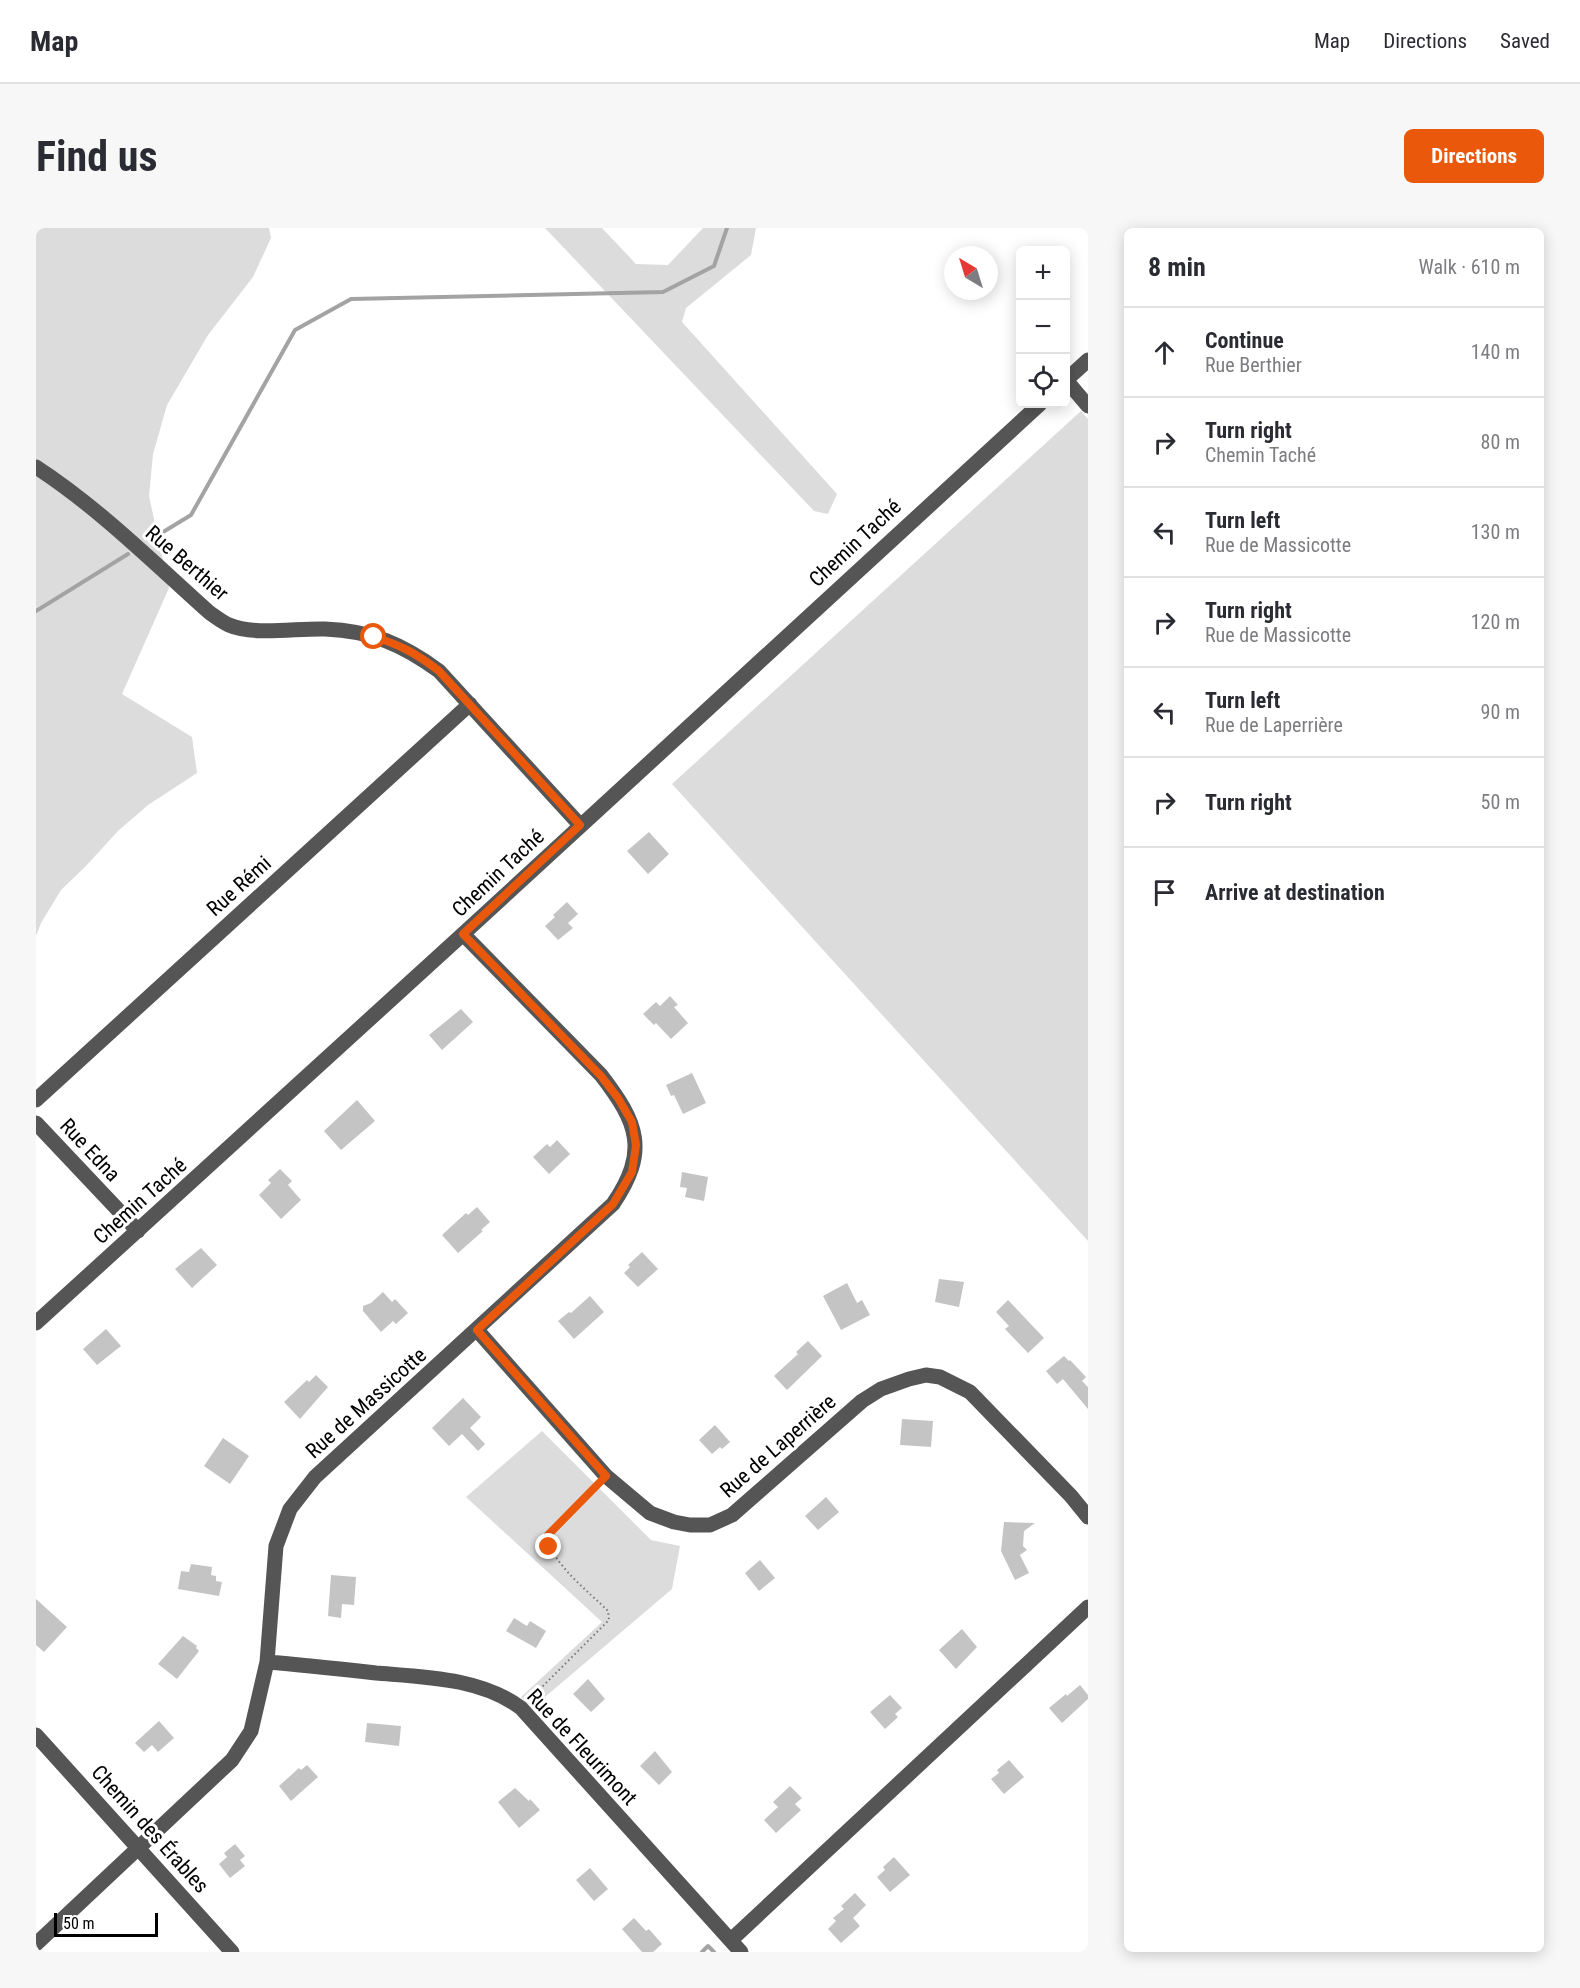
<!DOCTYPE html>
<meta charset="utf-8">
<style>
:root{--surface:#fff;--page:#f7f7f7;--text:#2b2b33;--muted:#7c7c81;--line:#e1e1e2;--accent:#ea580c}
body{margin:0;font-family:"Roboto Condensed",sans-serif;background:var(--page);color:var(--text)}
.controls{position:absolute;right:18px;top:18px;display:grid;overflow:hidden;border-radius:9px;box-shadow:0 3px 15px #0003}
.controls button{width:54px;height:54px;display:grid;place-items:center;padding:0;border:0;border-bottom:2px solid var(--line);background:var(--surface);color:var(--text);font:30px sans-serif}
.compass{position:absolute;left:908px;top:18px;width:54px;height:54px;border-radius:50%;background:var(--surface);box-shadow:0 3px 15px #0003;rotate:322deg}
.scale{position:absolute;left:18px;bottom:15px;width:104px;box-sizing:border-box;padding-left:6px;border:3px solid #000;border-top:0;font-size:16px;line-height:21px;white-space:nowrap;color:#000;-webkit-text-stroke:4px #fff;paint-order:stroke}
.stop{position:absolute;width:18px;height:18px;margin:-14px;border:4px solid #ea580c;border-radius:50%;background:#fff}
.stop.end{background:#ea580c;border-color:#fff;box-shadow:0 2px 6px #0008}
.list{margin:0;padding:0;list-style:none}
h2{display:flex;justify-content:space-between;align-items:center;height:78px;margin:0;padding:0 24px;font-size:26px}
h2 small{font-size:20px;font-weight:400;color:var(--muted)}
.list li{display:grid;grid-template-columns:39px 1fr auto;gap:18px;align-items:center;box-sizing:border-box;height:90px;padding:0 24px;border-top:2px solid var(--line)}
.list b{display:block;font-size:22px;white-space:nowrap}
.list p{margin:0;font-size:20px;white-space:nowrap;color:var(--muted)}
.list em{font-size:20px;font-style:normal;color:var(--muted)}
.icon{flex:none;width:33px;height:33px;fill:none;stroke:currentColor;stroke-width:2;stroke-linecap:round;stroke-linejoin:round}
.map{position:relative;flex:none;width:1052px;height:1724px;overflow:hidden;border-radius:9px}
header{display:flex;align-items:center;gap:36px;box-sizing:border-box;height:84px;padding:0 30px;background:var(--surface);border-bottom:2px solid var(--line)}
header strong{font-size:28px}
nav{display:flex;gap:33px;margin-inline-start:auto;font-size:21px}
.intro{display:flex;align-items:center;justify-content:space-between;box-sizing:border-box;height:144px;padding:0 36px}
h1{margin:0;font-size:42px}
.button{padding:15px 27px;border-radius:9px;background:var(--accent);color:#fff;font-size:21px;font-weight:700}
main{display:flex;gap:36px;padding:0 36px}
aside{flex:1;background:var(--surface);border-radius:9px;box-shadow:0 3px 15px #0003}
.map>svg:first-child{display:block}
.green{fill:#dcdcdc}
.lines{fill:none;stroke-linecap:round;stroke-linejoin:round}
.stream{stroke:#a3a3a3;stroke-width:4}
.building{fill:#c4c4c4}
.path{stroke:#777;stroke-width:2;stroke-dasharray:1.5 3;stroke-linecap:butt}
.minor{stroke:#555;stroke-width:15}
.route{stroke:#ea580c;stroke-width:8}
.labels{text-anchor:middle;stroke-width:6;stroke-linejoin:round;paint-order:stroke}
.street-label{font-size:21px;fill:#000;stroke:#fff}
</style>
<header>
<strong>Map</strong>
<nav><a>Map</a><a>Directions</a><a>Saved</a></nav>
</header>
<div class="intro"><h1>Find us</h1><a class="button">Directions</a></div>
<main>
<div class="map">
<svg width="1052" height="1724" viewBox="0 0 1052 1724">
<rect width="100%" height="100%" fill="#fff"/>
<!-- green -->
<path class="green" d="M0 0H233L235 10 217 49 172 107 131 177 117 226 113 268 133 360 86 466 156 509 161 545 112 577 82 603 49 639 25 662 5 695 0 708Z
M509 0H566L600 36 632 37 667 0H720L715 27 650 80 646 94 801 266 792 286 778 283Z
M1045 183 1052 191V1013L636 556Z
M506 1203 615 1312 644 1318 636 1361 496 1480 485 1469 566 1394 430 1269Z"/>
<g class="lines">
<!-- stream -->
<path class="stream" d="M114 312 155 287 259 102 315 71 627 64 678 38 691 0
M0 383 92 326
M666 1724 672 1718 678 1724"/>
</g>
<!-- building -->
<path class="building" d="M613 604 633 626 612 646 591 623Z
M531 674 542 686 532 695 537 700 522 712 509 698 519 689 517 687Z
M634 768 642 777 638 779 652 795 635 811 620 795 618 797 607 786 620 774 624 778Z
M425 781 437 794 406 822 393 807Z
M656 845 670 875 647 886 638 867 635 868 630 857Z
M321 872 339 893 305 922 288 903Z
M521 912 534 926 513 946 497 929 511 916 514 919Z
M244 941 256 953 252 957 265 972 245 991 223 967 235 955 232 952Z
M646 944 672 949 668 973 649 969 651 960 644 959Z
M441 979 454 994 445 1002 447 1003 422 1025 406 1007 430 985 432 987Z
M165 1020 181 1037 156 1060 139 1041Z
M606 1024 622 1041 602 1059 588 1045 594 1039 592 1037Z
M903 1051 928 1054 923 1079 899 1074Z
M811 1055 821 1075 826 1072 834 1087 805 1102 787 1068Z
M347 1064 356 1074 359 1071 372 1085 360 1096 357 1093 345 1104 327 1083V1078L335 1075Z
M554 1068 568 1084 538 1111 522 1093 533 1084 535 1085Z
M972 1072 1008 1110 992 1125 969 1101 973 1098 960 1084Z
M70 1101 85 1118 61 1137 47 1121Z
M772 1113 786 1128 751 1162 738 1148 762 1126 760 1124Z
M1028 1128 1033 1133 1034 1132 1050 1149 1046 1153 1052 1159V1181L1027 1151 1021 1156 1010 1143Z
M280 1147 292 1159 264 1191 248 1174 271 1152 273 1154Z
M427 1170 445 1189 434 1200 449 1216 442 1223 426 1206 413 1218 396 1200Z
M866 1191 897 1193 895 1219 864 1217Z
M679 1197 694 1214 686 1221 684 1219 676 1226 663 1212Z
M187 1210 213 1228 194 1256 168 1238Z
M790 1269 803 1284 782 1302 769 1288Z
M968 1294 999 1295 988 1303 987 1318 991 1322 984 1327 993 1345 979 1352 965 1323Z
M724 1332 739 1350 723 1363 709 1345Z
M155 1336 176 1339 175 1347 180 1348V1353L186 1354 183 1368 142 1361 145 1343 153 1344Z
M295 1347 320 1349 318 1377 306 1376 305 1390 292 1388Z
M0 1371 31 1399 8 1424 0 1417Z
M478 1390 491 1398 494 1393 510 1403 500 1420 470 1403Z
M926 1401 941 1419 920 1441 903 1422Z
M147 1408 161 1418 160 1420 163 1423 141 1451 122 1436Z
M552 1451 569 1471 555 1484 537 1466Z
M1044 1457 1052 1467V1471L1026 1495 1013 1480 1030 1466 1031 1468Z
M854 1467 866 1480 859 1486 862 1489 849 1501 834 1484Z
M123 1493 138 1510 122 1524 116 1517 108 1524 99 1515Z
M331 1495 365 1498 363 1518 329 1514Z
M619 1523 636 1544 623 1557 604 1538Z
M973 1532 988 1549 968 1566 955 1551 963 1545 961 1542Z
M271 1537 282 1549 255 1573 243 1558 263 1540 265 1542Z
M754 1558 766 1570 759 1576 765 1582 740 1605 728 1592 742 1579 737 1574Z
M479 1560 493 1573 494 1571 504 1582 483 1600 462 1574Z
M199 1616 209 1628 204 1632 209 1638 194 1650 183 1636 191 1629 188 1625Z
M858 1629 874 1647 854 1664 841 1649 849 1642 847 1639Z
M554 1640 572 1661 558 1673 540 1652Z
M819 1665 830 1677 817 1690 824 1698 805 1715 792 1701 800 1693 797 1690 808 1681 805 1678Z
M598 1690 610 1703 613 1701 626 1716 617 1724H606L586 1701Z"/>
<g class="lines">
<!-- path -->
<path class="path" d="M494 1471 573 1392 572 1383C553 1364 515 1335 511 1308L559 1258"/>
<!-- minor -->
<path class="minor" d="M1030 152 1052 178
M1030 152 1052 132
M0 239C63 280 118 335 174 385 180 389 186 394 193 397 219 408 260 400 289 401 336 403 366 416 403 443L544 597
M0 872 434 476
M0 895 102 1003
M0 1095 427 706 1004 176
M441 1102 570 1248 614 1285 638 1294 654 1297H674L696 1287 826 1173 845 1161 873 1151 890 1147 904 1149 934 1164 1035 1268 1052 1289
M231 1434C268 1437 304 1441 340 1445 389 1449 445 1450 485 1480L705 1724
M0 1507 196 1724
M695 1712 1052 1379
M0 1716 196 1532 215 1503 231 1434 240 1318 254 1281 279 1249 577 976C613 923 602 895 565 847L427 706"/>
</g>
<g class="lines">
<!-- route -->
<path class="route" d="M338 409C365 417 381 426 403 443L544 597 427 706 565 848 582 870 596 894 600 917 596 944 577 976 441 1102 570 1248 511 1308 513 1319"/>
</g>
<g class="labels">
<!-- street labels -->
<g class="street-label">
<text transform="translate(819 315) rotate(-43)" y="7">Chemin Taché</text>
<text transform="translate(151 335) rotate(41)" y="7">Rue Berthier</text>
<text transform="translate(462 645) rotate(-43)" y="7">Chemin Taché</text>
<text transform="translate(203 658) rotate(-42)" y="7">Rue Rémi</text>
<text transform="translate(54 922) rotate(47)" y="7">Rue Edna</text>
<text transform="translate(104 973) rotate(-42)" y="7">Chemin Taché</text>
<text transform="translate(330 1175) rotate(-42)" y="7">Rue de Massicotte</text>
<text transform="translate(742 1218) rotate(-41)" y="7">Rue de Laperrière</text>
<text transform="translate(546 1519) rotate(47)" y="7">Rue de Fleurimont</text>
<text transform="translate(114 1601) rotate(48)" y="7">Chemin des Érables</text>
</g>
</g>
</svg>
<div class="controls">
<button>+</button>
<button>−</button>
<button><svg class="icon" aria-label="locate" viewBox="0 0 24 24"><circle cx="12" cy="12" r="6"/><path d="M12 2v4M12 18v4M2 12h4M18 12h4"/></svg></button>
</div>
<svg class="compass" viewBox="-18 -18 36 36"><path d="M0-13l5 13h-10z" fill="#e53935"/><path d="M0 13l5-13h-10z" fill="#7c7c81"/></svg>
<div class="scale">50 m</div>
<div class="stop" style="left:338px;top:409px"></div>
<div class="stop end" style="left:513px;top:1319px"></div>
</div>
<aside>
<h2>8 min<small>Walk · 610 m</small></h2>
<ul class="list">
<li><svg class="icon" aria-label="ahead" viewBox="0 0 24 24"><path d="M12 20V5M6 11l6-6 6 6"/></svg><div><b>Continue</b><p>Rue Berthier</p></div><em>140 m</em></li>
<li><svg class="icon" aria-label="right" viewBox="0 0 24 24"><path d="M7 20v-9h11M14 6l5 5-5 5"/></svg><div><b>Turn right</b><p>Chemin Taché</p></div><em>80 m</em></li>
<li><svg class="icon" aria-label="left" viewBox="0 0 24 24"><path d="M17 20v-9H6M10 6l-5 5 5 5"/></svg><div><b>Turn left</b><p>Rue de Massicotte</p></div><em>130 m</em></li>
<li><svg class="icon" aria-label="right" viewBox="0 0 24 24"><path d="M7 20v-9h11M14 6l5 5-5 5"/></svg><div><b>Turn right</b><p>Rue de Massicotte</p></div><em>120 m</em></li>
<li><svg class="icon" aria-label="left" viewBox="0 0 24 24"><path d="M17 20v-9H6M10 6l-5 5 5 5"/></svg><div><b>Turn left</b><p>Rue de Laperrière</p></div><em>90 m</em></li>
<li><svg class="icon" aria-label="right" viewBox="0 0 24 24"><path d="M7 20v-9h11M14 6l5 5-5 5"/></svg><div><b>Turn right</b></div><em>50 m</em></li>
<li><svg class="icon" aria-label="arrive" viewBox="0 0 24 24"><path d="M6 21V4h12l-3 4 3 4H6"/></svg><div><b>Arrive at destination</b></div></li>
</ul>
</aside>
</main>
